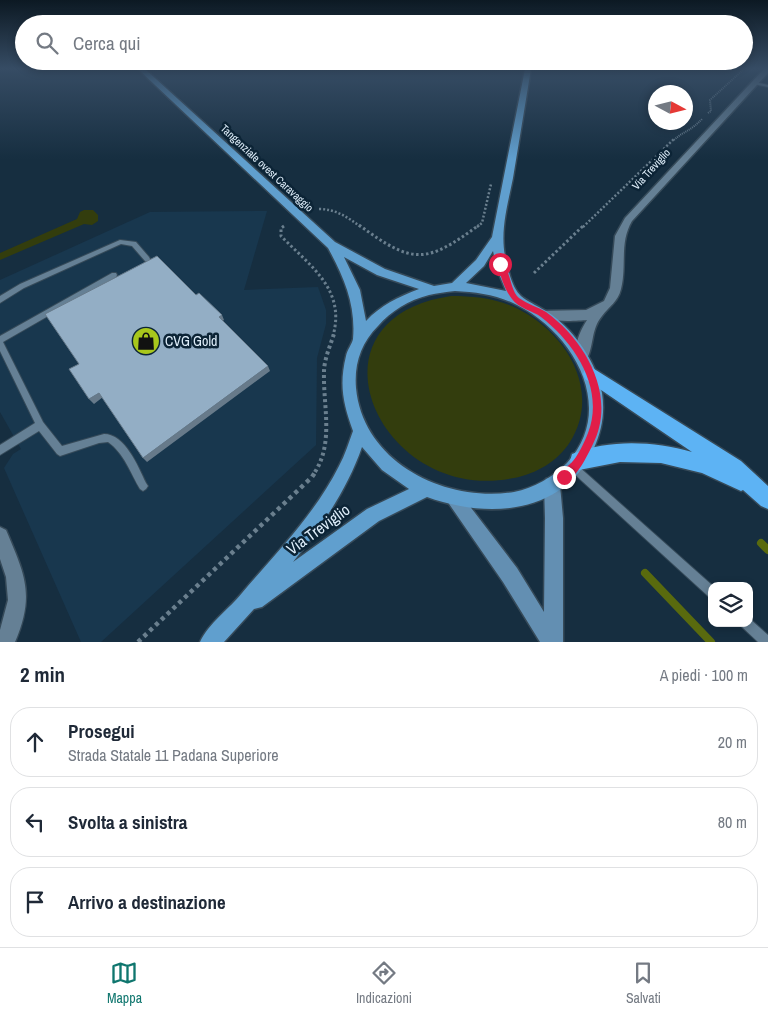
<!DOCTYPE html>
<html lang="it">
<meta charset="utf-8">
<style>
:root{--surface:#fff;--page:#f6f6f7;--text:#1f2937;--muted:#747a83;--line:#e0e1e3;--accent:#0f766e}
body{margin:0;font-family:"Archivo Narrow",sans-serif;background:var(--page);color:var(--text)}
.controls{position:absolute;right:15px;bottom:15px;display:grid;overflow:hidden;border-radius:10px;box-shadow:0 2px 8px #0003}
.controls button{width:45px;height:45px;display:grid;place-items:center;padding:0;border:0;border-bottom:1px solid var(--line);background:var(--surface);color:var(--text);font:25px sans-serif}
.compass{position:absolute;left:648px;top:85px;width:45px;height:45px;border-radius:50%;background:var(--surface);box-shadow:0 2px 8px #0003;rotate:97deg}
.stop{position:absolute;width:15px;height:15px;margin:-11px;border:4px solid #e11d48;border-radius:50%;background:#fff}
.stop.end{background:#e11d48;border-color:#fff;box-shadow:0 1px 5px #0008}
.list{margin:0;padding:0;list-style:none}
h2{display:flex;justify-content:space-between;align-items:center;height:65px;margin:0;padding:0 20px;font-size:21px}
h2 small{font-size:16px;font-weight:400;color:var(--muted)}
.list li{display:grid;grid-template-columns:32px 1fr auto;gap:15px;align-items:center;box-sizing:border-box;height:70px;margin:0 10px 10px;padding:0 10px;border:1px solid var(--line);border-radius:20px}
.list b{display:block;font-size:19px;white-space:nowrap}
.list p{margin:0;font-size:16px;white-space:nowrap;color:var(--muted)}
.list em{font-size:16px;font-style:normal;color:var(--muted)}
.icon{flex:none;width:28px;height:28px;fill:none;stroke:currentColor;stroke-width:2;stroke-linecap:round;stroke-linejoin:round}
.map{position:relative;flex:none;width:768px;height:642px;overflow:hidden}
.search{position:absolute;background:var(--surface);box-shadow:0 2px 8px #0003;left:15px;right:15px;top:15px;height:55px;display:flex;align-items:center;gap:12px;box-sizing:border-box;padding:0 18px;border-radius:28px;color:var(--muted);font-size:19px}
.sheet{height:305px;background:var(--surface)}
nav{display:flex;justify-content:space-around;align-items:center;box-sizing:border-box;height:70px;border-top:1px solid var(--line);background:var(--surface);font-size:14px;color:var(--muted)}
nav a{display:grid;justify-items:center;gap:2px}
nav .on{color:var(--accent)}
.map>svg:first-child{display:block}
.built{fill:#18374e}
.green{fill:#333d0d}
.lines{fill:none;stroke-linecap:round;stroke-linejoin:round}
.stream{stroke:#596a0e;stroke-width:8}
.service-casing{stroke:#364a59;stroke-width:2}
.minor-casing{stroke:#364a59;stroke-width:3}
.secondary-casing{stroke:#364a59;stroke-width:3}
.primary-casing{stroke:#364a59;stroke-width:3}
.motorway-casing{stroke:#364a59;stroke-width:3}
.path-far4{stroke:#6a7f8e;stroke-width:2;stroke-dasharray:1 1;stroke-linecap:butt}
.path-far3{stroke:#6a7f8e;stroke-width:2.5;stroke-dasharray:2 2;stroke-linecap:butt}
.path-far2{stroke:#6a7f8e;stroke-width:3;stroke-dasharray:2.5 2.5;stroke-linecap:butt}
.path-far1{stroke:#6a7f8e;stroke-width:4;stroke-dasharray:3 3;stroke-linecap:butt}
.path{stroke:#6a7f8e;stroke-width:4.5;stroke-dasharray:4 4;stroke-linecap:butt}
.service{fill:#658095;fill-rule:evenodd}
.minor{fill:#658095;fill-rule:evenodd}
.secondary{fill:#638fb2;fill-rule:evenodd}
.primary{fill:#609fce;fill-rule:evenodd}
.motorway{fill:#5db3f4;fill-rule:evenodd}
.shaded-wall{fill:#677a8a}
.building{fill:#93aec5;stroke:#677a8a}
.route{fill:#e11d48}
.labels{text-anchor:middle;stroke-width:5;stroke-linejoin:round;paint-order:stroke}
.far-street-label{font-size:11px;fill:#dfeefa;stroke:#0c2436}
.poi-label{font-size:14px;fill:#dfeefa;stroke:#0c2436;text-anchor:start}
.near-street-label{font-size:16px;fill:#dfeefa;stroke:#0c2436}
</style>
<div class="map">
<svg width="768" height="642" viewBox="0 0 768 642">
<rect width="100%" height="100%" fill="#162e40"/>
<!-- built -->
<path class="built" d="M267 211 244 290 318 287 326 310V324L317 358 316 445 101 642H81L4 468 13 454 21 449 0 412V280L150 212Z"/>
<!-- green -->
<path class="green" d="M84 210H93L98 215V221L92 225 84 224 0 260V253L77 219 80 212Z
M451 296C473 296 494 298 514 307 564 330 603 389 570 442 558 461 536 474 514 478 380 506 296 319 451 296Z"/>
<g class="lines">
<!-- stream -->
<path class="stream" d="M761 543 768 550
M645 573 711 642"/>
<!-- service casing -->
<g class="service-casing">
<path id="service" d="M755 82 768 85V87L754 84 753 83Z
M120 240 136 242 149 257 150 259 149 261H145L132 246 121 244 24 288 0 303V296L20 284Z
M112 273H116L117 275 116 277 3 342 43 422 62 446 104 434C125 434 138 466 146 483L148 486 146 489 143 491 140 489C131 474 124 453 108 442L99 443 60 456 57 454 39 431 0 455V445L35 423 0 351V336Z
M574 463 577 465 713 586H712V598L708 596 571 471 569 468 571 465Z
M749 618 768 635V642H758L742 627 740 623H749Z"/>
</g>
<!-- minor casing -->
<g class="minor-casing">
<path id="minor" d="M764 69H768V73L632 221C619 243 627 266 621 289 618 302 609 306 602 316 591 329 594 345 587 359L582 361 577 359C572 348 581 329 587 320 576 321 543 323 537 314L539 311 586 310 604 301 610 288 615 236 625 218Z
M0 527 6 530C25 575 35 595 15 642H0V630L8 600 6 577 0 559Z"/>
</g>
<!-- secondary casing -->
<g class="secondary-casing">
<path id="secondary" d="M552 477 558 479 560 485 563 518V642H540L503 582 445 498 447 492 453 490 459 492 517 568 544 612 545 518 544 485 546 479Z"/>
</g>
<!-- primary casing -->
<g class="primary-casing">
<path id="primary" d="M138 69H145L335 242 385 269 434 286 452 283 476 260 492 237 525 69H531C525 105 519 142 513 178 508 203 500 230 505 256 508 268 511 286 520 295 524 300 544 309 552 315 576 333 597 363 602 393 605 412 602 430 594 448 564 515 488 519 427 497L379 521 262 607 254 609 224 642H200C208 624 229 609 242 593 276 553 315 514 339 466 345 455 349 442 353 431 343 403 339 385 346 356 347 350 352 344 353 339 356 305 344 277 328 248ZM493 251 497 269 506 291 466 283 484 266ZM344 257 377 275 419 289C398 297 381 305 366 321L360 290ZM455 291C477 292 498 295 517 305 574 333 617 409 567 463 553 477 534 488 514 492 446 503 363 463 356 388 354 364 361 343 378 326 391 311 409 300 429 295 437 293 446 292 455 291ZM362 447 382 470 409 489 367 509 293 562C322 526 347 490 362 447Z"/>
</g>
<!-- motorway casing -->
<g class="motorway-casing">
<path id="motorway" d="M591 367 741 461 768 486V509L761 506 743 490 741 491 702 473 661 463 620 462 579 470 572 468 570 461 572 454C610 439 653 441 692 452L585 379 583 374 585 369Z"/>
</g>
<!-- path-far4 -->
<path class="path-far4" d="M708 113 711 111 710 100 744 69
M674 140C685 130 691 131 702 119"/>
<!-- path-far3 -->
<path class="path-far3" d="M319 209C336 209 347 217 361 227
M477 227 482 223 491 184
M583 227 675 138"/>
<!-- path-far2 -->
<path class="path-far2" d="M359 225C413 265 426 264 479 225
M284 226 281 228V236C310 266 346 289 333 336
M534 273 584 225"/>
<!-- path-far1 -->
<path class="path-far1" d="M315 472C334 442 323 406 324 372 324 360 330 346 334 334"/>
<!-- path -->
<path class="path" d="M138 642 312 477 316 471"/>
<!-- service -->
<use href="#service" class="service"/>
<!-- minor -->
<use href="#minor" class="minor"/>
<!-- secondary -->
<use href="#secondary" class="secondary"/>
<!-- primary -->
<use href="#primary" class="primary"/>
<!-- motorway -->
<use href="#motorway" class="motorway"/>
</g>
<!-- shaded-wall -->
<path class="shaded-wall" d="M222 315 224 320 221 322 219 317Z
M268 366 270 371 147 462 143 458Z
M99 393 103 397 94 404 89 399Z"/>
<!-- building -->
<path class="building" d="M157 256 196 295 199 293 222 315 219 317 268 366 143 458 99 393 89 399 69 369 79 364 45 314Z"/>
<!-- sky -->
<linearGradient id="sky" x2="0" y2="1"><stop stop-color="#0c1923"/><stop offset="0.43" stop-color="#364c64"/><stop offset="1" stop-color="#364c64" stop-opacity="0"/></linearGradient>
<rect width="768" height="159" fill="url(#sky)"/>
<!-- route -->
<path class="route" d="M500 262C511 267 509 289 519 298 527 304 538 307 546 312 586 341 617 396 593 444 586 458 578 476 564 483L558 477C562 469 571 465 576 457 580 451 585 441 588 433 605 389 575 343 541 317 533 311 518 308 512 299 504 289 501 276 497 264Z"/>
<!-- icons -->
<defs>
<g id="shop-disc" transform="scale(1.4375)"><circle r="9.5" fill="#a8c71c" stroke="#0c2436"/><path d="M-5-2.5h2.3a2.7 3.5 0 0 1 5.4 0H5L5.5 6h-11ZM-1.5-2.5h3a1.5 2.3 0 0 0-3 0Z" fill="#111"/></g>
</defs>
<g fill-rule="evenodd">
<use href="#shop-disc" x="146" y="341"/>
</g>
<g class="labels">
<!-- far-street labels -->
<g class="far-street-label">
<text transform="translate(267 168) rotate(43)" y="4">Tangenziale ovest Caravaggio</text>
<text transform="translate(651 169) rotate(-48)" y="4">Via Treviglio</text>
</g>
<!-- poi labels -->
<g class="poi-label">
<text x="165" y="346">CVG Gold</text>
</g>
<!-- near-street labels -->
<g class="near-street-label">
<text transform="translate(318 529) rotate(-36)" y="6">Via Treviglio</text>
</g>
</g>
</svg>
<div class="controls">
<button><svg class="icon" aria-label="layers" viewBox="0 0 24 24"><path d="M12 4l9 5-9 5-9-5zM3 14l9 5 9-5"/></svg></button>
</div>
<svg class="compass" viewBox="-18 -18 36 36"><path d="M0-13l5 13h-10z" fill="#e53935"/><path d="M0 13l5-13h-10z" fill="#747a83"/></svg>
<div class="stop" style="left:500px;top:264px"></div>
<div class="stop end" style="left:564px;top:477px"></div>
<div class="search"><svg class="icon" aria-label="search" viewBox="0 0 24 24"><circle cx="10" cy="10" r="6"/><path d="M15 15l6 6"/></svg>Cerca qui</div>
</div>
<section class="sheet">
<h2>2 min<small>A piedi · 100 m</small></h2>
<ul class="list">
<li><svg class="icon" aria-label="ahead" viewBox="0 0 24 24"><path d="M12 20V5M6 11l6-6 6 6"/></svg><div><b>Prosegui</b><p>Strada Statale 11 Padana Superiore</p></div><em>20 m</em></li>
<li><svg class="icon" aria-label="left" viewBox="0 0 24 24"><path d="M17 20v-9H6M10 6l-5 5 5 5"/></svg><div><b>Svolta a sinistra</b></div><em>80 m</em></li>
<li><svg class="icon" aria-label="arrive" viewBox="0 0 24 24"><path d="M6 21V4h12l-3 4 3 4H6"/></svg><div><b>Arrivo a destinazione</b></div></li>
</ul>
</section>
<nav>
<a class="on"><svg class="icon" aria-label="map" viewBox="0 0 24 24"><path d="M3 6l6-2 6 2 6-2v14l-6 2-6-2-6 2zM9 4v14M15 6v14"/></svg>Mappa</a>
<a><svg class="icon" aria-label="directions" viewBox="0 0 24 24"><path d="M12 3l9 9-9 9-9-9zM9 14v-3h6M13 9l2 2-2 2"/></svg>Indicazioni</a>
<a><svg class="icon" aria-label="saved" viewBox="0 0 24 24"><path d="M7 4h10v16l-5-4-5 4z"/></svg>Salvati</a>
</nav>
